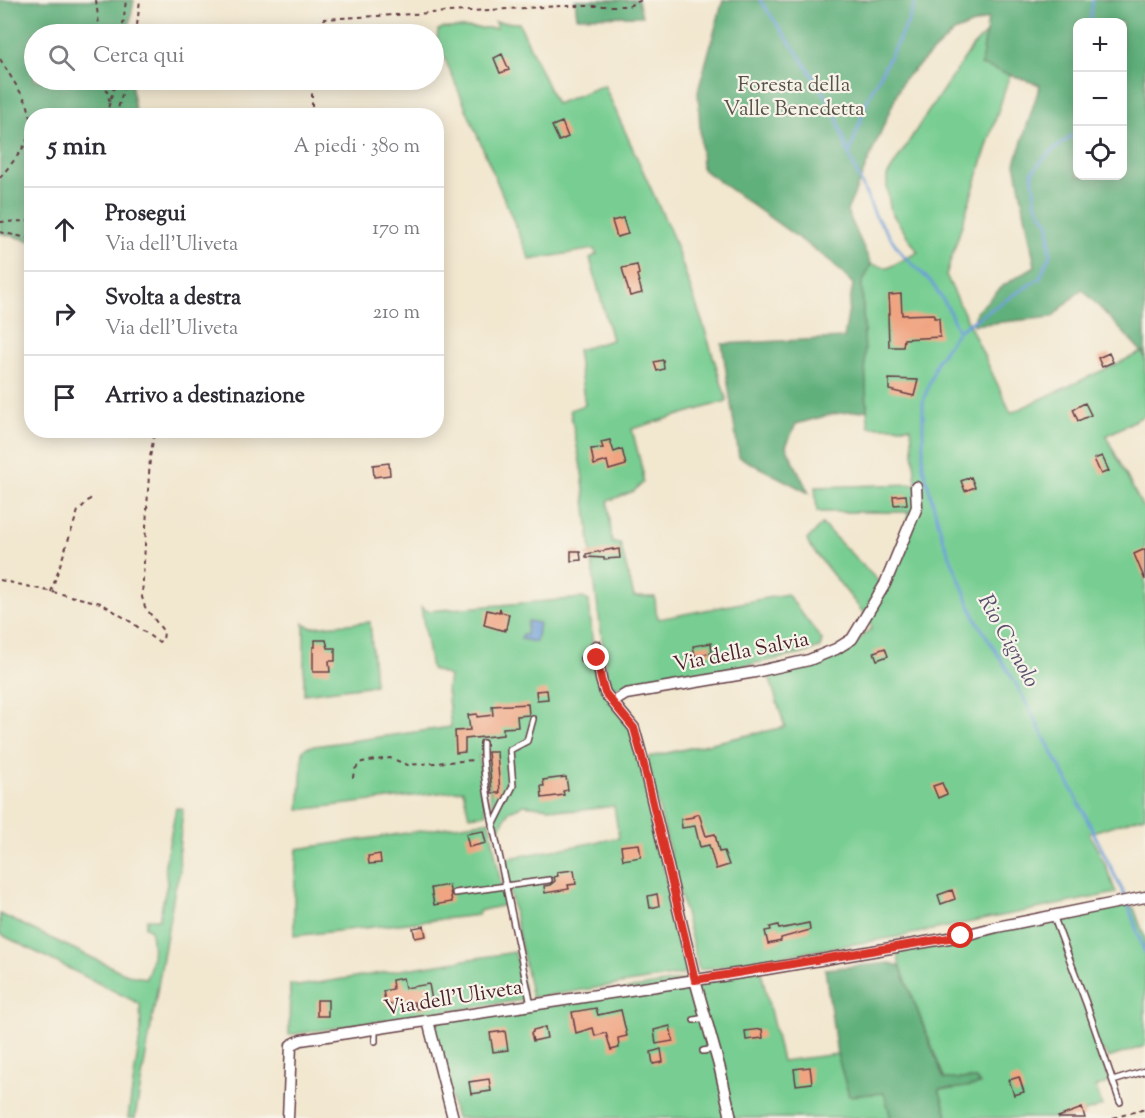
<!DOCTYPE html>
<html lang="it">
<meta charset="utf-8">
<style>
:root{--surface:#fff;--page:#f2f2f3;--text:#2b2b33;--muted:#7c7c81;--line:#e1e1e2}
body{margin:0;font-family:"Sorts Mill Goudy",serif;background:var(--page);color:var(--text)}
.controls{position:absolute;right:18px;top:18px;display:grid;overflow:hidden;border-radius:12px;box-shadow:0 3px 15px #0003}
.controls button{width:54px;height:54px;display:grid;place-items:center;padding:0;border:0;border-bottom:2px solid var(--line);background:var(--surface);color:var(--text);font:30px sans-serif}
.stop{position:absolute;width:18px;height:18px;margin:-14px;border:4px solid #d93025;border-radius:50%;background:#fff}
.stop.end{background:#d93025;border-color:#fff;box-shadow:0 2px 6px #0008}
.list{margin:0;padding:0;list-style:none}
h2{display:flex;justify-content:space-between;align-items:center;height:78px;margin:0;padding:0 24px;font-size:26px}
h2 small{font-size:20px;font-weight:400;color:var(--muted)}
.list li{display:grid;grid-template-columns:39px 1fr auto;gap:18px;align-items:center;box-sizing:border-box;height:84px;padding:0 24px;border-top:2px solid var(--line)}
.list b{display:block;font-size:22px;white-space:nowrap}
.list p{margin:0;font-size:20px;white-space:nowrap;color:var(--muted)}
.list em{font-size:20px;font-style:normal;color:var(--muted)}
.icon{flex:none;width:33px;height:33px;fill:none;stroke:currentColor;stroke-width:2;stroke-linecap:round;stroke-linejoin:round}
.map{position:relative;flex:none;width:1145px;height:1118px;overflow:hidden}
.search{position:absolute;background:var(--surface);box-shadow:0 3px 15px #0003;left:24px;top:24px;width:420px;height:66px;display:flex;align-items:center;gap:15px;box-sizing:border-box;padding:0 21px;border-radius:33px;color:var(--muted);font-size:22px}
.panel{position:absolute;background:var(--surface);box-shadow:0 3px 15px #0003;left:24px;top:108px;width:420px;height:330px;border-radius:24px}
.map>svg:first-child{display:block}
.green{fill:#77cd92;stroke:#60765e;stroke-width:1.5}
.forest{fill:#61b07c;stroke:#566854;stroke-width:1.5;fill-rule:evenodd}
.water{fill:#6c9ed7;stroke:#5b5e81;stroke-width:1.5}
.lines{fill:none;stroke-linecap:round;stroke-linejoin:round}
.stream{stroke:#6c9ed7;stroke-width:3}
.building{fill:#f0a481}
.service-casing{stroke:#633d44;stroke-width:8}
.minor-casing{stroke:#633d44;stroke-width:13}
.path{stroke:#633d44;stroke-width:2;stroke-dasharray:4.5 4.5;stroke-linecap:butt}
.service{stroke:#fff;stroke-width:5}
.minor{stroke:#fff;stroke-width:10}
.route{stroke:#d93025;stroke-width:8}
.labels{text-anchor:middle;stroke-width:4.5;stroke-linejoin:round;paint-order:stroke}
.park-label{font-size:21px;fill:#58534a;stroke:#f7f3e8}
.street-label{font-size:21px;fill:#4a1f2b;stroke:#f7f3e8}
.water-label{font-size:22px;font-style:italic;fill:#585270;stroke:#f7f3e8}
</style>
<div class="map">
<svg width="1145" height="1118" viewBox="0 0 1145 1118">
<rect width="100%" height="100%" fill="#f7f3e8"/>
<filter id="ink" filterUnits="userSpaceOnUse"><feTurbulence type="fractalNoise" baseFrequency=".0167" numOctaves="2"/><feDisplacementMap in="SourceGraphic" scale="12" xChannelSelector="R" yChannelSelector="G"/><feConvolveMatrix kernelMatrix="1 2 1 2 8 2 1 2 1" color-interpolation-filters="sRGB"/></filter>
<filter id="wash" filterUnits="userSpaceOnUse"><feTurbulence type="fractalNoise" baseFrequency=".008" numOctaves="4" result="noise"/><feDisplacementMap in="SourceGraphic" scale="24" xChannelSelector="R" yChannelSelector="G"/><feGaussianBlur stdDeviation="1.35" result="paint"/><feColorMatrix in="noise" values="0 0 0 0 0 0 0 0 0 0 0 0 0 0 0 0 0 1.4 0 .05"/><feComposite in="paint" operator="in"/></filter>
<g filter="url(#wash)">
<rect width="100%" height="100%" fill="#f2e7cf"/>
<!-- green -->
<path class="green" d="M495 22 519 23 556 104 604 85 672 235 705 330 727 401 632 429 643 473V483L634 491 608 501 612 543H620L634 597H655L656 612 659 619 787 594 822 640 820 648 801 654 684 678 612 688 608 684 594 579 582 472 570 410 585 405 577 350 612 340 590 258 597 254 594 249 530 260 437 40 438 30 443 28H497Z
M986 33 981 65 1010 74 946 275 1011 413 1142 352 1145 358V415L1106 436 1145 512V816L1089 833 1105 864 1116 893 902 936 699 970 647 760 649 757 785 727 768 673 823 657 856 642 872 628 866 616 809 545 807 540 822 524 883 586 908 523V512H817L815 487 916 484 911 427H869L867 410 862 284 871 264 888 268 918 252 891 212 887 190V176L920 124 972 47Z
M583 598 589 601 595 671 631 728 636 745 686 968 685 974 532 998 503 859 619 838 614 806 575 811 524 805 509 811 497 833 483 754 479 755 486 814 469 816 463 790 299 810 303 750 307 747 451 727 447 689 449 676 431 669 421 607 428 611Z
M370 622 375 685 304 694V623L310 627Z
M176 808 183 809 179 851 180 872 175 888 135 1118H128L141 1030 140 1004 0 934V914L120 971 133 976 146 978C153 963 154 945 150 929L145 927 147 919H159L167 884 165 864Z
M489 821 505 905 479 911 478 915 294 936V897L297 849Z
M1125 905 1134 908 1145 939V1046L1108 1058 1105 1051 1099 1053 1110 1082 1096 1087 1102 1106 1069 1118H948L939 1089H953L979 1084 976 1079 945 1080 900 966 897 952Z
M515 952 526 997 522 1000 289 1035 290 984 298 986Z
M760 967 782 1061 837 1054 849 1095 885 1093 891 1118H456L433 1028 435 1021Z"/>
<!-- forest -->
<path class="forest" d="M0 0H134L128 34H34V80H131L135 112 133 116H32L31 241 0 233Z
M575 0H638L642 16 577 17Z
M723 0H1145V358L1142 352 1082 289 1052 317 974 325 976 312 1004 285 1035 266 1015 163 1040 85 981 65 988 18 954 32 903 80 847 211 871 264 862 284 867 410 833 414 796 424 786 446 809 493 739 457 722 344 844 338 853 284 829 260 702 169 698 91ZM1122 22V176H1078V22Z
M890 963 900 966 944 1079H976L980 1085 953 1089H939L948 1118H891L884 1093 849 1096 837 1054 825 969Z"/>
<!-- water -->
<path class="water" d="M528 621 539 623 536 642 521 639 522 635H526Z"/>
<g class="lines">
<!-- stream -->
<path class="stream" d="M760 0 805 64 833 107 849 155 875 215 902 254 931 282 947 306 958 331
M1090 22 1093 0
M1078 123 1073 135 1046 156 1032 172 1036 205 1049 224 1050 254 1040 278 958 331 937 361 923 402V467L943 539 975 618 1015 682 1077 799 1126 898
M849 155 868 98 909 20 916 0
M1128 904 1145 954"/>
</g>
<g id="blocks">
<!-- building -->
<path class="building" d="M502 54 509 70 500 73 494 58Z
M562 122 568 137 559 141 552 126Z
M623 218 628 234 617 237 612 221Z
M637 265 639 274 637 275 642 293 630 296 622 268Z
M901 294 902 315 934 314V318H939L940 337 904 339 903 347H889L888 314H890L889 295Z
M1109 353 1113 362 1102 367 1098 358Z
M663 360 664 369 657 371 654 362Z
M889 379 918 380 914 396 889 390Z
M1085 403 1091 415 1078 421 1073 409Z
M610 440 614 452 622 449 626 465 609 470 607 461 594 465 591 449 603 448 601 442Z
M1102 456 1109 471 1101 474 1094 459Z
M389 463 390 475 374 477 373 465Z
M971 477 975 487 965 491 961 481Z
M906 495 907 504 894 505 893 496Z
M613 549V550L619 549 620 558 604 559V558L586 557V554Z
M1145 549V580L1134 554Z
M571 551H580L581 560 571 561Z
M500 608 501 612 509 614 506 629H504L505 631 484 625 487 610 495 612 496 611 499 612Z
M315 640H326L328 648H335V661H329L330 672H313V647H315Z
M711 643 712 653 695 656 693 646Z
M885 648 888 656 877 660 874 652Z
M547 690 548 699 537 700 536 691Z
M528 704 529 715 517 716 518 727 503 728V735L465 739V752L456 753 455 731 470 730 468 715 477 714V717L493 715 492 706Z
M488 752H497L500 793H492Z
M566 777 568 790 563 791 564 795 542 798 541 786H544L543 780Z
M942 783 947 794 938 798 933 786Z
M699 814 706 836 715 834 719 852 724 851 729 865 716 869 709 845 700 847 695 826 682 828 681 819 693 817V816Z
M483 831 486 843 469 847 466 834Z
M639 844 641 857 623 860 621 846Z
M380 854 381 863 369 864 368 856Z
M574 870 576 884 568 885 569 889 545 893 544 886 550 885 555 881 554 877 558 876 557 872Z
M449 885 452 902 434 905 431 888Z
M952 890 955 899 941 904 938 895Z
M657 894 659 906 650 908 648 896Z
M809 923 810 930 781 938V941L768 944 765 931 771 930 770 927 778 925 779 929Z
M424 926 426 936 415 938 413 928Z
M403 978 405 988 429 984 433 1006 416 1009 414 1002 386 1005 383 991 393 989 392 980Z
M317 1000H328V1016H317Z
M596 1008 598 1015 621 1010 627 1036 618 1038 619 1048 611 1050 606 1033 595 1036 593 1028 576 1033 572 1012Z
M670 1026 673 1041 656 1044 654 1030Z
M545 1027 547 1038 533 1041 531 1033 533 1032V1030Z
M762 1029 763 1038 746 1040 745 1031Z
M505 1031 508 1050 493 1052 490 1033Z
M661 1049 663 1062 653 1064 651 1052Z
M810 1067 812 1083 796 1085 794 1069Z
M1019 1077 1024 1092 1014 1095 1009 1080Z
M489 1079 491 1091 471 1094 469 1082Z
M1082 1108 1085 1118H1059L1058 1117Z"/>
</g>
</g>
<g filter="url(#ink)">
<use href="#blocks" fill-opacity="0" stroke="#633d44" stroke-width="1.5"/>
<g class="lines">
<!-- service casing -->
<g class="service-casing">
<path id="service" d="M583 659 597 658
M483 743C482 770 488 798 493 824
M455 893 549 880
M1053 915 1086 1003 1120 1102
M531 1005 493 826 513 786 510 750 527 741 533 719
M694 1020 705 1018
M375 1029V1041
M703 1051 714 1049
M1113 1081 1145 1071"/>
</g>
<!-- minor casing -->
<g class="minor-casing">
<path id="minor" d="M596 646 601 679 605 693 634 728 642 757 695 980 720 1069 731 1118
M613 702 626 694 755 672 809 660 836 649 852 639 885 584 917 507 916 487
M428 1021 453 1118
M288 1118 291 1045 301 1040 755 971 961 936 997 927 1145 897"/>
</g>
<!-- path -->
<path class="path" d="M96 0 100 34
M122 34 126 0
M136 34 140 0
M314 34 322 19 561 6H628L642 0
M0 59 27 103 32 121
M104 80 110 103
M106 116 116 80
M116 116 126 80
M312 116V80
M0 178C13 161 29 145 32 124
M0 222 27 221 32 219
M0 232 32 239
M0 580 101 603 131 622 158 642 163 640 164 632 145 607 142 597 150 457 155 430
M51 592 78 511 91 498
M353 778 354 770 362 762 390 758 408 765 474 760
M1113 1118 1145 1109"/>
<!-- service -->
<use href="#service" class="service"/>
<!-- minor -->
<use href="#minor" class="minor"/>
</g>
</g>
<g class="lines" filter="url(#ink)">
<!-- route -->
<path class="route" d="M597 658 601 679 605 693 634 728 642 757 695 980 961 936"/>
</g>
<g class="labels">
<!-- park labels -->
<g class="park-label">
<text x="794" y="91">Foresta della<tspan x="794" dy="24">Valle Benedetta</tspan></text>
</g>
<!-- street labels -->
<g class="street-label">
<text transform="translate(741 651) rotate(-11)" y="7">Via della Salvia</text>
<text transform="translate(453 997) rotate(-9)" y="7">Via dell'Uliveta</text>
</g>
<!-- water labels -->
<g class="water-label">
<text transform="translate(1010 640) rotate(61)" y="8">Rio Cignolo</text>
</g>
</g>
</svg>
<div class="controls">
<button>+</button>
<button>−</button>
<button><svg class="icon" aria-label="locate" viewBox="0 0 24 24"><circle cx="12" cy="12" r="6"/><path d="M12 2v4M12 18v4M2 12h4M18 12h4"/></svg></button>
</div>
<div class="stop" style="left:961px;top:936px"></div>
<div class="stop end" style="left:597px;top:658px"></div>
<div class="search"><svg class="icon" aria-label="search" viewBox="0 0 24 24"><circle cx="10" cy="10" r="6"/><path d="M15 15l6 6"/></svg>Cerca qui</div>
<section class="panel">
<h2>5 min<small>A piedi · 380 m</small></h2>
<ul class="list">
<li><svg class="icon" aria-label="ahead" viewBox="0 0 24 24"><path d="M12 20V5M6 11l6-6 6 6"/></svg><div><b>Prosegui</b><p>Via dell'Uliveta</p></div><em>170 m</em></li>
<li><svg class="icon" aria-label="right" viewBox="0 0 24 24"><path d="M7 20v-9h11M14 6l5 5-5 5"/></svg><div><b>Svolta a destra</b><p>Via dell'Uliveta</p></div><em>210 m</em></li>
<li><svg class="icon" aria-label="arrive" viewBox="0 0 24 24"><path d="M6 21V4h12l-3 4 3 4H6"/></svg><div><b>Arrivo a destinazione</b></div></li>
</ul>
</section>
</div>
